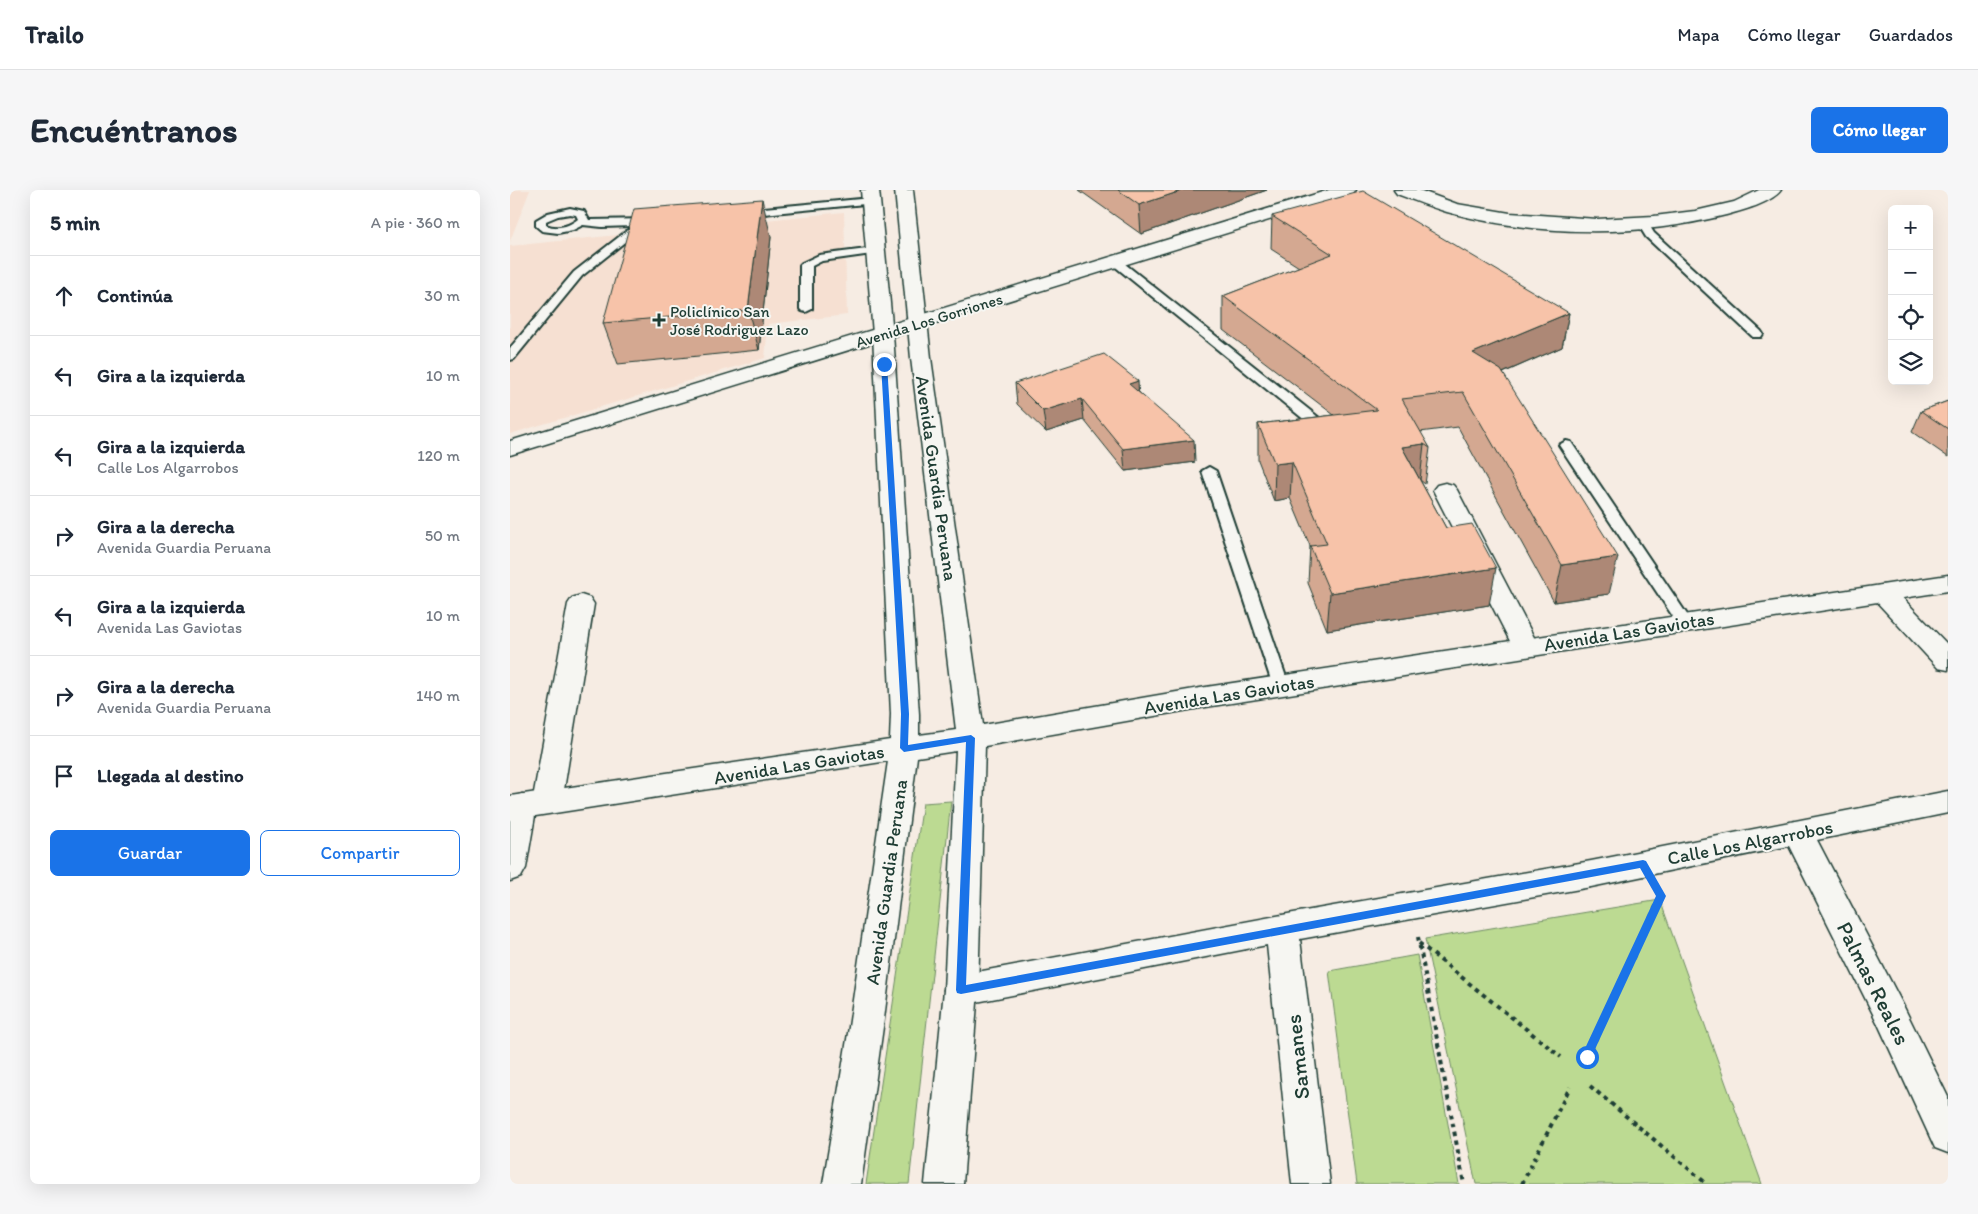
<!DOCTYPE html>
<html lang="es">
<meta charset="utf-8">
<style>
:root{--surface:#fff;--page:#f6f6f7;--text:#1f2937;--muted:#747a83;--line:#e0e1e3;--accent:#1a73e8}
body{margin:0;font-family:Itim,sans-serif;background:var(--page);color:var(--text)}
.controls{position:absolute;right:15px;top:15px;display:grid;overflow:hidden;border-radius:8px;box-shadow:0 5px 20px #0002}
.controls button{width:45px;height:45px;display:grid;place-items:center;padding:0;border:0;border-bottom:1px solid var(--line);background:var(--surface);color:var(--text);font:25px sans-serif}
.stop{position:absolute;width:15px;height:15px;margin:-11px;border:4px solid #1a73e8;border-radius:50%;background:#fff}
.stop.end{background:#1a73e8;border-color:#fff;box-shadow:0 1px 5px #0008}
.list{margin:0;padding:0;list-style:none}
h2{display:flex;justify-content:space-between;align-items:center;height:65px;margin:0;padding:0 20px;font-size:21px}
h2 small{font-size:16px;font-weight:400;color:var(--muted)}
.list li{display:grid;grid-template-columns:32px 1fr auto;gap:15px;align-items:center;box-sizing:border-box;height:80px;padding:0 20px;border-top:1px solid var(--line)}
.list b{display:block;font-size:19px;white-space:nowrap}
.list p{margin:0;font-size:16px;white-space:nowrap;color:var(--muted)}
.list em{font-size:16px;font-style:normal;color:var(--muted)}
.actions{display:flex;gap:10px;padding:15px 20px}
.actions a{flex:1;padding:11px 0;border:1px solid var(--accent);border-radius:8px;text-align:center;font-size:18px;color:var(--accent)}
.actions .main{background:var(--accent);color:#fff}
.icon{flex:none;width:28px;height:28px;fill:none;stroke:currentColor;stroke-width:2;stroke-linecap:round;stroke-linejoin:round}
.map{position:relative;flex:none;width:1438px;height:994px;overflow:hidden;border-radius:8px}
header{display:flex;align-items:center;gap:30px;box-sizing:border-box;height:70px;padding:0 25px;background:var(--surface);border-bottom:1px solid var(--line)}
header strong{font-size:24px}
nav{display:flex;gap:28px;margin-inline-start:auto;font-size:18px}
.intro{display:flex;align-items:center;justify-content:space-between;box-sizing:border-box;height:120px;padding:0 30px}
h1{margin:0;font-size:35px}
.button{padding:12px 22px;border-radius:8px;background:var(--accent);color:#fff;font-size:18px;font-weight:700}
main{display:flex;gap:30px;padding:0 30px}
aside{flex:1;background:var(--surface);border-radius:8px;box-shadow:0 5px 20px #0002}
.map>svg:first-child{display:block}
.built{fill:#f6e0d2}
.green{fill:#bcda92;stroke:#6e8c63}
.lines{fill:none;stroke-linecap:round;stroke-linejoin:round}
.lane-casing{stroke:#1f3d34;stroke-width:4}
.street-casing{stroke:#1f3d34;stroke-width:3}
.secondary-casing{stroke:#1f3d34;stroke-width:3}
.path{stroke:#1f3d34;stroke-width:4;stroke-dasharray:4.5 4.5;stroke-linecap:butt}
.lane{fill:#f6f6f2;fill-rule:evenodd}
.street{fill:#f6f6f2;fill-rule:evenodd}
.secondary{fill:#f6f6f2;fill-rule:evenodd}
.wall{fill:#d4a891;stroke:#1f3d34}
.shaded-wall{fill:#ad8876;stroke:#1f3d34}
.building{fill:#f7c3a9;stroke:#1f3d34}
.route{fill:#1a73e8}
.poi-dot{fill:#1f3d34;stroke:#f6f6f2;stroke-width:2}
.labels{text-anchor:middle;stroke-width:4;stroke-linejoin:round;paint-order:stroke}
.far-poi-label{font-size:16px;fill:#1f3d34;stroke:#f6f6f2;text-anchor:start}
.far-street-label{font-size:16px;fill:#1f3d34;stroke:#f6f6f2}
.street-label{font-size:19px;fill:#1f3d34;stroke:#f6f6f2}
.near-street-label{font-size:22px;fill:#1f3d34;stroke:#f6f6f2}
</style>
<header>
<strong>Trailo</strong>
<nav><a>Mapa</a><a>Cómo llegar</a><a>Guardados</a></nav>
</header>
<div class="intro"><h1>Encuéntranos</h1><a class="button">Cómo llegar</a></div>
<main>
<aside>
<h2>5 min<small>A pie · 360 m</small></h2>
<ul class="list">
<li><svg class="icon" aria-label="ahead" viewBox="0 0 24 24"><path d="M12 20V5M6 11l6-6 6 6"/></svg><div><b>Continúa</b></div><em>30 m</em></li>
<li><svg class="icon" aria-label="left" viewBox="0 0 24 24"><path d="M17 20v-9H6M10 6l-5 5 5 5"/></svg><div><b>Gira a la izquierda</b></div><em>10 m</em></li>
<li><svg class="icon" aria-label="left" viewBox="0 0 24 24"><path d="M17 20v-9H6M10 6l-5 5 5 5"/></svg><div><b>Gira a la izquierda</b><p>Calle Los Algarrobos</p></div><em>120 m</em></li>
<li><svg class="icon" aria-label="right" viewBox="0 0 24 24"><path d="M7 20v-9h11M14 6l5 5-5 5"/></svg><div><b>Gira a la derecha</b><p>Avenida Guardia Peruana</p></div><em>50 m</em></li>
<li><svg class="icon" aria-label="left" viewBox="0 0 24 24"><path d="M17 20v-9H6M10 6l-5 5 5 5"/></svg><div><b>Gira a la izquierda</b><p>Avenida Las Gaviotas</p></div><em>10 m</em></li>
<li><svg class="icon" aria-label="right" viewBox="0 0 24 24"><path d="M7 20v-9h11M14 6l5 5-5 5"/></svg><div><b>Gira a la derecha</b><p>Avenida Guardia Peruana</p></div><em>140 m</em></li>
<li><svg class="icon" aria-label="arrive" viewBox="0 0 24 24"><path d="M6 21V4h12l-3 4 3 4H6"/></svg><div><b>Llegada al destino</b></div></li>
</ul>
<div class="actions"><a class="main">Guardar</a><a>Compartir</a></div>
</aside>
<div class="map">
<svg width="1438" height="994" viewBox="0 0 1438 994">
<rect width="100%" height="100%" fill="#f6ece3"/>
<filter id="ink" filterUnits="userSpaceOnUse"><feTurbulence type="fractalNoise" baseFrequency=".02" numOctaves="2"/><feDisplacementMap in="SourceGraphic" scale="10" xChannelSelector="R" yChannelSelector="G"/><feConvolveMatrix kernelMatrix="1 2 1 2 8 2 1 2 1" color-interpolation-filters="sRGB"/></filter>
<g filter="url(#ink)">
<!-- built -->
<path class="built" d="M0 0H20L0 51Z
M334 22 337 125 258 134 255 168 0 244V56Z"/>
<!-- green -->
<path class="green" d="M441 611 399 994H356L413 613Z
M1150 710 1252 994H966L915 749Z
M907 765 949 994H847L819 781Z"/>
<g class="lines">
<!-- lane casing -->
<g class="lane-casing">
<path id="lane" d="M361 8 366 11 365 13 233 26 228 23 233 20Z
M60 18 74 21 79 30 141 29 146 32 145 34 136 35 72 86 4 169 0 170V158L64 82 123 36 92 37 73 35 63 40 48 43 32 41 26 36V30L38 23ZM60 24 66 25 68 29C59 36 48 40 36 35V31L48 26Z
M1133 31 1137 32 1144 43 1251 141 1253 144 1251 147H1243L1136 47 1128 34Z
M365 58 370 61 369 63 312 71 302 76V119L296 122 292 121 290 119V75L292 73 309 65Z
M606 69 610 70 822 238 824 241 822 244H812L602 74 600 72Z
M1056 251 1061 252 1180 429 1183 433 1180 437 1175 438 1170 437 1049 255Z
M699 277 706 281 779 496 777 500 771 502 765 500 763 496 692 281Z"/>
</g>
<!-- street casing -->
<g class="street-casing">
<path id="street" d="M819 0H846L843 4 0 265V251Z
M884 0H909L947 14 1000 23 1087 29 1144 26 1185 21 1224 12 1249 0H1271C1262 13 1231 21 1216 25 1128 48 1025 46 937 22 920 17 904 10 887 4Z
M935 293 943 295 947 300 1029 457 1025 463 1016 466 1007 463 1003 457 923 300 927 295Z
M1373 395 1382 397 1438 455V480L1428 478 1364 409 1360 403 1364 397Z
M71 405 80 408 84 414 52 612 48 620 37 623 26 620 16 678 11 687 0 691V610L1 608 12 604 23 608 58 414 62 408Z
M1438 601V623L1307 650 1393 815 1438 907V963L1425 958 1368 834 1279 656 1081 697 790 749 820 994H782L757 755 451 815 439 810 434 800 439 790 451 785 772 725 1081 671Z"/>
</g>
<!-- secondary casing -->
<g class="secondary-casing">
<path id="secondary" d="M351 0H369L383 144 409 524V545L446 540 401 168 385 0H403L421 168 473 535 696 497 1438 385V401L696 517 475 556 468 800 453 994H415L434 800 446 561 407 567 373 837 351 994H313L339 837 378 571 0 630V606L380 550 381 524 363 144Z"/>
</g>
<!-- path -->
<path class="path" d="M908 747 954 994
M909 753 1051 867
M1077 867 1151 706 1149 702
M1080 896 1197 994
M1012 994 1060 897"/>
<!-- lane -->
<use href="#lane" class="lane"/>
<!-- street -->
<use href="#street" class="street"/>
<!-- secondary -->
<use href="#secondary" class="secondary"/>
</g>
<!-- wall -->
<path class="wall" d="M569 0H757L631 44Z
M762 26 1059 123 1052 157 993 183 1099 404 1044 412 948 237 910 242 920 258 915 294 910 290 936 338 979 415 817 440 798 393 800 356 780 308 764 311 748 270V234L824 225 713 140V106L789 77 761 59Z
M261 47 249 160 108 174 93 133Z
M505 193 629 202 685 272 615 281 574 230 536 242 507 214Z
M1438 211V267L1402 242 1411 221Z"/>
<!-- shaded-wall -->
<path class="shaded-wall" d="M674 0H757L631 44 629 15Z
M252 9 261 47 249 160 238 120Z
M1059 123 1052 157 958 198 963 163Z
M628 191 629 211 619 194Z
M572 209 574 230 536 242 533 221Z
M684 250 685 272 615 281 613 259Z
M914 254 910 290 892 257Z
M782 272 780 308 764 311 765 274Z
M1108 367 1099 404 1044 412 1052 375Z
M986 378 979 415 817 440 820 403Z"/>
<!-- building -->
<path class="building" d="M608 0H674L629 15Z
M853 1 1059 123 963 163 991 180 1108 367 1052 375 953 202 892 209 920 258 914 254 892 257 936 338 962 334 986 378 820 403 800 356 817 354 782 272 765 274 748 234 867 220 713 106 822 64 762 26Z
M252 9 238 120 93 133 124 19Z
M594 164 628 191 619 194 684 250 613 259 572 209 533 221 505 193Z
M1438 211V239L1411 221Z"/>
</g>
<!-- route -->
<path class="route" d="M374 172 377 174 399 524 398 555 461 545 465 548 456 795 1133 670 1136 671 1156 706 1080 870 1077 871 1071 867 1146 706 1130 678 451 804 447 803 446 800 456 552 394 562 390 558 391 524 371 174Z"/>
<!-- markers -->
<path class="poi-dot" d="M146.5 122.5h5v5h5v5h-5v5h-5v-5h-5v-5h5z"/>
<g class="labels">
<!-- far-poi labels -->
<g class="far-poi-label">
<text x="160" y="127">Policlínico San<tspan x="160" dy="18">José Rodriguez Lazo</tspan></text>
</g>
<!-- far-street labels -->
<g class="far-street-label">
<text transform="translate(419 130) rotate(-17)" y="6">Avenida Los Gorriones</text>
</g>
<!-- street labels -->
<g class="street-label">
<text transform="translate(427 288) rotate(82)" y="7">Avenida Guardia Peruana</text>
<text transform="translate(1119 441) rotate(-9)" y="7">Avenida Las Gaviotas</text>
<text transform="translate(719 504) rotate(-9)" y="7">Avenida Las Gaviotas</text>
<text transform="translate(289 574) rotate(-9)" y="7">Avenida Las Gaviotas</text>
<text transform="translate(1240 652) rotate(-11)" y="7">Calle Los Algarrobos</text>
<text transform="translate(376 692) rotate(-82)" y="7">Avenida Guardia Peruana</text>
</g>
<!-- near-street labels -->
<g class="near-street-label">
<text transform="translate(1364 793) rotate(63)" y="8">Palmas Reales</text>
<text transform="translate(787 867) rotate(-96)" y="8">Samanes</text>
</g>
</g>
</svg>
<div class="controls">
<button>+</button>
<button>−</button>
<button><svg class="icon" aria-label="locate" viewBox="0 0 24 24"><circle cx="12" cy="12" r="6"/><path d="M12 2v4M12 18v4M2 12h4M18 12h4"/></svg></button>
<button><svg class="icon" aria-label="layers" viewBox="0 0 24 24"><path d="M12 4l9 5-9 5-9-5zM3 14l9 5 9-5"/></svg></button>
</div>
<div class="stop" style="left:1077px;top:867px"></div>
<div class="stop end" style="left:374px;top:174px"></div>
</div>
</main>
